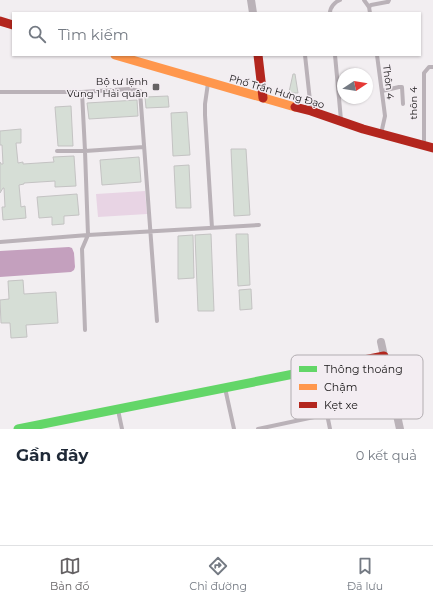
<!DOCTYPE html>
<html lang="vi">
<meta charset="utf-8">
<style>
:root{--surface:#fff;--page:#f2f2f3;--text:#1f2937;--muted:#747a83;--line:#e0e1e3;--accent:#656264}
body{margin:0;font-family:Montserrat,sans-serif;background:var(--page);color:var(--text)}
.compass{position:absolute;left:337px;top:68px;width:36px;height:36px;border-radius:50%;background:var(--surface);box-shadow:0 1px 3px #0004;rotate:78deg}
.list{margin:0;padding:0;list-style:none}
h2{display:flex;justify-content:space-between;align-items:center;height:52px;margin:0;padding:0 16px;font-size:17px}
h2 small{font-size:13px;font-weight:400;color:var(--muted)}
.icon{flex:none;width:22px;height:22px;fill:none;stroke:currentColor;stroke-width:2;stroke-linecap:round;stroke-linejoin:round}
.map{position:relative;flex:none;width:433px;height:429px;overflow:hidden}
.search{position:absolute;background:var(--surface);box-shadow:0 1px 3px #0004;left:12px;right:12px;top:12px;height:44px;display:flex;align-items:center;gap:10px;box-sizing:border-box;padding:0 14px;border-radius:0px;color:var(--muted);font-size:15px}
.sheet{height:116px;background:var(--surface)}
nav{display:flex;justify-content:space-around;align-items:center;box-sizing:border-box;height:56px;border-top:1px solid var(--line);background:var(--surface);font-size:11px;color:var(--muted)}
nav a{display:grid;justify-items:center;gap:2px}
nav .on{color:var(--accent)}
.map>svg:first-child{display:block}
.green{fill:#e8d4e4}
.water{fill:#c4a0be}
.building{fill:#d6ded6;stroke:#c4c3c3}
.lines{fill:none;stroke-linecap:round;stroke-linejoin:round}
.lane{stroke:#bab2b8;stroke-width:4}
.street{stroke:#bab2b8;stroke-width:8}
.fast{stroke:#63d668;stroke-width:9}
.slow{stroke:#ff974d;stroke-width:9}
.jam{stroke:#b3261e;stroke-width:9}
.poi-dot{fill:#656264;stroke:#f3edf2;stroke-width:1.5}
.labels{text-anchor:middle;stroke-width:3;stroke-linejoin:round;paint-order:stroke}
.poi-label{font-size:10px;fill:#191718;stroke:#f3edf2;text-anchor:end}
.street-label{font-size:10px;fill:#191718;stroke:#f3edf2}
.key{fill:#f3edf2;stroke:#b2adb1;stroke-width:1}
.key-label{font-size:11px;fill:#191718}
</style>
<div class="map">
<svg width="433" height="429" viewBox="0 0 433 429">
<rect width="100%" height="100%" fill="#f2eef1"/>
<!-- green -->
<path class="green" d="M145 191 147 214 98 217 96 194Z"/>
<!-- water -->
<path class="water" d="M69 247 72 248 74 253 75 267 74 270 71 272 0 277V251Z"/>
<!-- building -->
<path class="building" d="M293 74H295L298 93H292L289 92Z
M168 96 169 107 146 108 145 97Z
M137 100 138 116 89 119 87 103Z
M71 106 73 146H58L55 107Z
M187 112 190 155 173 156 171 113Z
M21 129V143H16L18 163 23 162V164L54 162 53 157 74 156 76 186 55 187V181L24 183V184L19 185 21 207 25 206 26 218 3 220 2 207H5L4 188H3L0 193V162L1 164H3L2 145H0V131Z
M231 149H246L250 215 234 216Z
M139 157 141 182 102 185 100 160Z
M189 165 191 208H176L174 166Z
M77 194 79 215 64 216V224L52 225V217L39 218 37 197Z
M211 234 214 311H198L195 235Z
M236 234H248L250 285 238 286Z
M193 235 194 278 178 279V236Z
M23 280 24 294 56 292 58 323 26 325 27 337 11 338 10 323H1L0 300 9 299 8 281Z
M251 289 252 309 240 310 239 290Z"/>
<g class="lines">
<!-- lane -->
<path class="lane" d="M364 0 369 7
M330 13C330 7 335 2 340 0
M370 13 369 7 371 5 387 2H388L389 0
M305 55 311 110
M335 55 341 120
M377 55 384 108 385 116 381 134
M208 83 205 104V115L212 228
M382 91 399 87H402L403 104
M0 92H82L129 89 140 91 157 321
M82 92 85 151 88 235 82 249 85 330
M424 144V73L429 67H433
M57 151H85L144 147
M0 242 88 235 259 225
M225 388 234 429
M118 410 122 429
M327 414 330 429
M258 429 394 400"/>
<!-- street -->
<path class="street" d="M251 0 253 13
M381 342 400 429"/>
<!-- fast -->
<path class="fast" d="M18 429 324 368"/>
<!-- slow -->
<path class="slow" d="M115 55 295 107"/>
<!-- jam -->
<path class="jam" d="M0 21 13 25
M258 55 263 98
M295 107 311 111 363 129 433 148
M324 368 384 356"/>
</g>
<!-- markers -->
<rect class="poi-dot" x="152" y="83" width="8" height="8" rx="2"/>
<g class="labels">
<!-- poi labels -->
<g class="poi-label">
<text x="148" y="85">Bộ tư lệnh<tspan x="148" dy="12">Vùng 1 Hải quân</tspan></text>
</g>
<!-- street labels -->
<g class="street-label">
<text transform="translate(389 82) rotate(83)" y="4">Thôn 4</text>
<text transform="translate(277 91) rotate(16)" y="4">Phố Trần Hưng Đạo</text>
<text transform="translate(413 103) rotate(-90)" y="4">thôn 4</text>
</g>
</g>
<!-- legend -->
<rect x="291" y="355" width="132" height="64" rx="6" class="key"/>
<rect x="299" y="366" width="18" height="6" fill="#63d668"/>
<rect x="299" y="384" width="18" height="6" fill="#ff974d"/>
<rect x="299" y="402" width="18" height="6" fill="#b3261e"/>
<g class="key-label">
<text x="324" y="373">Thông thoáng</text>
<text x="324" y="391">Chậm</text>
<text x="324" y="409">Kẹt xe</text>
</g>
</svg>
<svg class="compass" viewBox="-18 -18 36 36"><path d="M0-13l5 13h-10z" fill="#e53935"/><path d="M0 13l5-13h-10z" fill="#747a83"/></svg>
<div class="search"><svg class="icon" aria-label="search" viewBox="0 0 24 24"><circle cx="10" cy="10" r="6"/><path d="M15 15l6 6"/></svg>Tìm kiếm</div>
</div>
<section class="sheet">
<h2>Gần đây<small>0 kết quả</small></h2>
<ul class="list">
</ul>
</section>
<nav>
<a class="on"><svg class="icon" aria-label="map" viewBox="0 0 24 24"><path d="M3 6l6-2 6 2 6-2v14l-6 2-6-2-6 2zM9 4v14M15 6v14"/></svg>Bản đồ</a>
<a><svg class="icon" aria-label="directions" viewBox="0 0 24 24"><path d="M12 3l9 9-9 9-9-9zM9 14v-3h6M13 9l2 2-2 2"/></svg>Chỉ đường</a>
<a><svg class="icon" aria-label="saved" viewBox="0 0 24 24"><path d="M7 4h10v16l-5-4-5 4z"/></svg>Đã lưu</a>
</nav>
